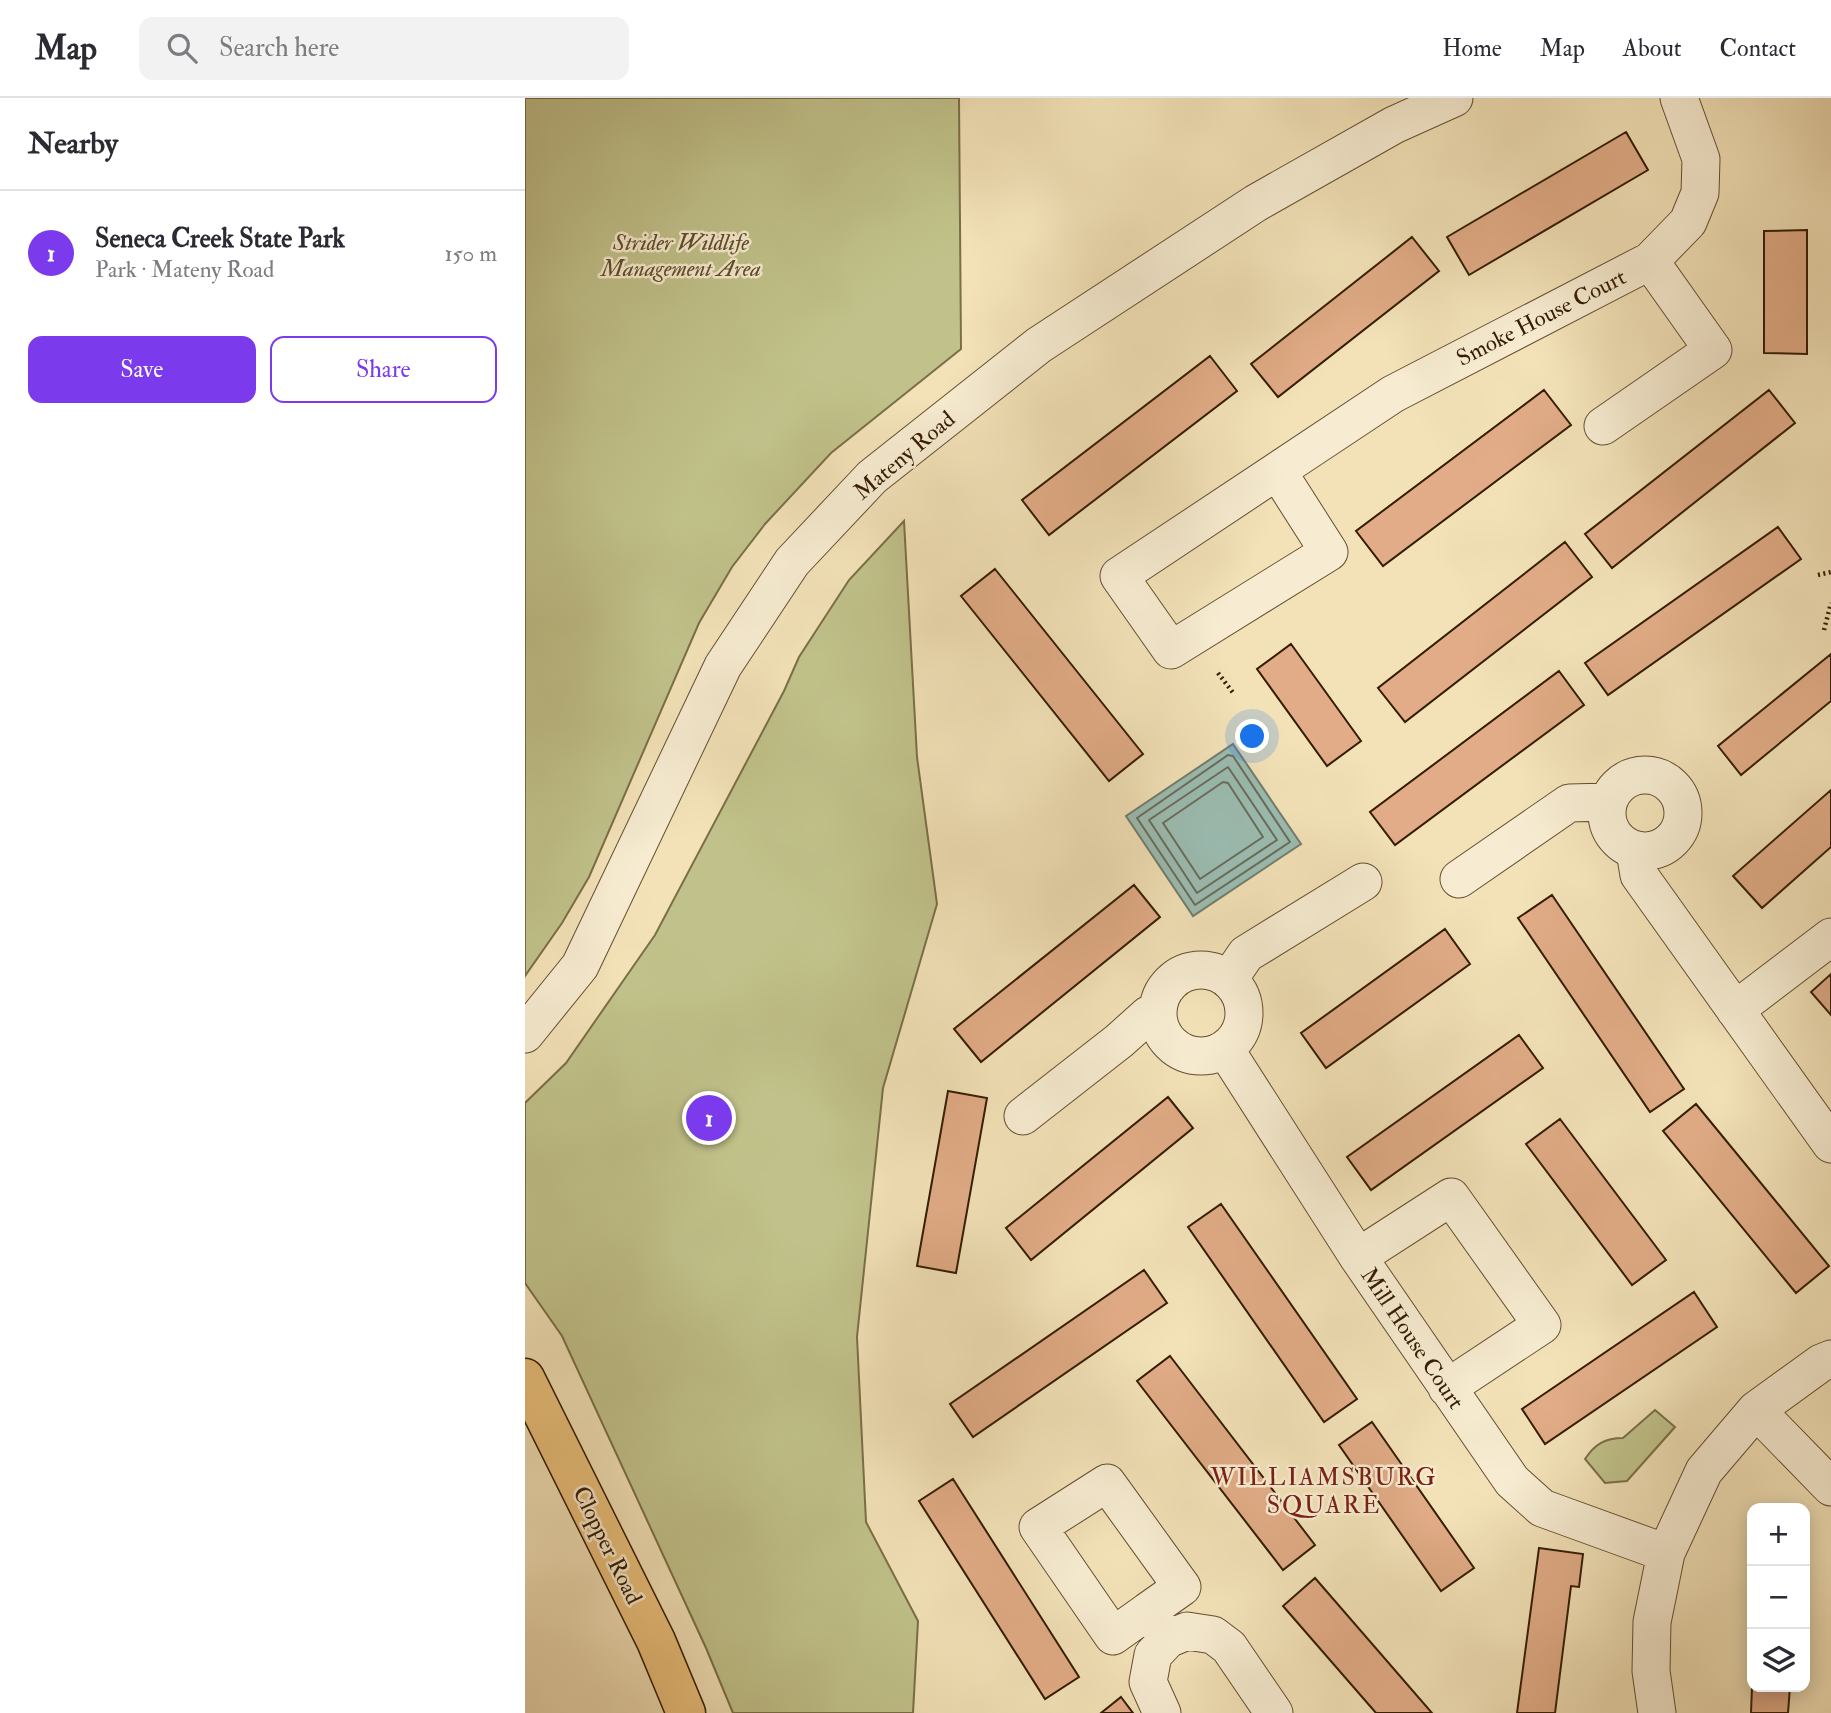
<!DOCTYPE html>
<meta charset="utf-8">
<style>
:root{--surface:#fff;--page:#f2f2f3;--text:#2b2b33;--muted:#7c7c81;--line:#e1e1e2;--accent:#7c3aed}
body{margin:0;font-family:"IM FELL Double Pica",serif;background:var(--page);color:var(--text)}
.controls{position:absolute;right:21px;bottom:21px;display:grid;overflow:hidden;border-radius:14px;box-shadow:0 4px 18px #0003}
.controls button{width:63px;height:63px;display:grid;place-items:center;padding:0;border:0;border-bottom:2px solid var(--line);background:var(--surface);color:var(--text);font:35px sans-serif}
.you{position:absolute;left:728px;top:639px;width:24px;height:24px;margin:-18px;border:5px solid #fff;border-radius:50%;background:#1a73e8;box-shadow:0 0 0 10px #1a73e833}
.badge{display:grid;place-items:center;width:46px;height:46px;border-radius:50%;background:var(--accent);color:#fff;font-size:23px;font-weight:700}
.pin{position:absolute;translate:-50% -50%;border:4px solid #fff;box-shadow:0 2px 7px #0006}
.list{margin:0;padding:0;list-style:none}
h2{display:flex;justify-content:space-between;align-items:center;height:91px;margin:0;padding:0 28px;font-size:30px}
h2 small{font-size:23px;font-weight:400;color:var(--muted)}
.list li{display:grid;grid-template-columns:46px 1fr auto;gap:21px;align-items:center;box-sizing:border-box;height:126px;padding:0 28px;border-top:2px solid var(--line)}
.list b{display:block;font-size:26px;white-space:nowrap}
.list p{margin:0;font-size:23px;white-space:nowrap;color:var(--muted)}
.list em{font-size:23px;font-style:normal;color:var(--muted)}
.actions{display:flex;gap:14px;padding:21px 28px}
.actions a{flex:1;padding:16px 0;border:2px solid var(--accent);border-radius:14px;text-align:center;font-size:24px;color:var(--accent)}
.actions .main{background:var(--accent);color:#fff}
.icon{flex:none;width:38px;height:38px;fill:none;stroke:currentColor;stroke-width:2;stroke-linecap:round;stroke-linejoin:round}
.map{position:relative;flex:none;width:1306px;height:1615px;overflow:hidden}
header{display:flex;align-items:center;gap:42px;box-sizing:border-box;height:98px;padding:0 35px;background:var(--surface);border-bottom:2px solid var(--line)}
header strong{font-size:33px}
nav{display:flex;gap:38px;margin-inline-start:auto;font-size:24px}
.search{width:490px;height:63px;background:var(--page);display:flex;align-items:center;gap:18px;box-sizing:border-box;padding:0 24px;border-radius:14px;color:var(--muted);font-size:26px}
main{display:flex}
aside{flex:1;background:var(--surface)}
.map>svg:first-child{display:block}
.green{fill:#c1c28b;stroke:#7a6f47;stroke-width:2}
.water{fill:#9bbdb3;stroke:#727d6d;stroke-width:2}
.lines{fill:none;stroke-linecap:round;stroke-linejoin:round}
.shore{stroke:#686c5b;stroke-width:2}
.building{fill:#e1ac87;stroke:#341c03;stroke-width:2}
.minor-casing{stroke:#644e30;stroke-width:39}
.major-casing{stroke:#341c03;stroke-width:41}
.path{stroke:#341c03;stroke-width:4.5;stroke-dasharray:2 3.5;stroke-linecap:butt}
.minor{stroke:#f7ecd1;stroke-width:37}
.major{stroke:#eac17c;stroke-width:38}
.labels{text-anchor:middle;stroke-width:5;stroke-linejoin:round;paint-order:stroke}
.park-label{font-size:23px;font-style:italic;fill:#5e4e2c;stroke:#f7ecd1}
.street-label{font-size:23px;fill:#341c03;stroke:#f7ecd1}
.neighbourhood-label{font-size:24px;letter-spacing:2px;fill:#7a1f14;stroke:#f7ecd1}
</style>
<header>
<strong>Map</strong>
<div class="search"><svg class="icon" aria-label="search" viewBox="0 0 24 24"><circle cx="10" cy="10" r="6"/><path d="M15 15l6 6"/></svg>Search here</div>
<nav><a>Home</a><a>Map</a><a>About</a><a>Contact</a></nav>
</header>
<main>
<aside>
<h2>Nearby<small></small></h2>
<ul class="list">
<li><span class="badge">1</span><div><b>Seneca Creek State Park</b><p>Park · Mateny Road</p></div><em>150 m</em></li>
</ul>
<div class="actions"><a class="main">Save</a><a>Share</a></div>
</aside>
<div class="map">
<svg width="1306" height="1615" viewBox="0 0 1306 1615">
<rect width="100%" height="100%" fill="#f3e2b8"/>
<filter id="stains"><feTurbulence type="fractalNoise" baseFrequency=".00286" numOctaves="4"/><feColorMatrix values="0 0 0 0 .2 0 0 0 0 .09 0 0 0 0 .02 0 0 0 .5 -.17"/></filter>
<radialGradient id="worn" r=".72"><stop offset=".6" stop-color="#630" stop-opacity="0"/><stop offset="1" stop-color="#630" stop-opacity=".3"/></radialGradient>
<!-- green -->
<path class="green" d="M0 0H434L436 251 306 355 240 426 207 469 174 525 64 779 37 825 0 878Z
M379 423 392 659 412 806 358 990 332 1239 341 1424 393 1523 388 1615H208L181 1550 37 1238 0 1185V1005L41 965 130 837 259 593 274 559 324 482Z
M1130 1312 1150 1329 1102 1383 1080 1385 1060 1361C1070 1346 1080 1340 1098 1340Z"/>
<!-- water -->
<path class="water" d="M708 646 776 746 668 818 601 718Z"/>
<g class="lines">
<!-- shore -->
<path class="shore" d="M703 657 708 658 765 744 670 807 612 720Z
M703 669 752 742 672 795 624 722Z
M698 684 703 685 738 739 675 781 638 725Z"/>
</g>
<!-- building -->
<path class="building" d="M1101 34 1123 72 944 177 922 139Z
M1282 132V256L1239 255V133Z
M887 139 914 173 753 299 726 266Z
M685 258 712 293 524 437 497 402Z
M1019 292 1046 327 858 468 831 433Z
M1244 292 1270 325 1087 470 1060 436Z
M1253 429 1276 461 1083 597 1060 565Z
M1040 444 1067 479 880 624 853 590Z
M470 471 618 656 584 683 436 498Z
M766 546 836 643 802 668 732 571Z
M1306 556V603L1216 677 1193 648Z
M1034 573 1059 607 870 747 845 714Z
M1306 692V749L1237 810 1208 778Z
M609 787 635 819 456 964 429 931Z
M1027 797 1159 991 1125 1014 993 820Z
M920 831 945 866 801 970 776 935Z
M1306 876V917L1286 894Z
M994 937 1018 970 846 1092 822 1059Z
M423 993 462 1000 431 1175 392 1168Z
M643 999 668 1030 506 1162 481 1130Z
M1171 1006 1304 1168 1271 1195 1138 1033Z
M1035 1021 1141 1162 1107 1187 1001 1046Z
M696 1106 832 1301 799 1324 663 1129Z
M619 1172 642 1205 448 1339 425 1306Z
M1169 1194 1192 1229 1020 1346 997 1311Z
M645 1258 790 1447 758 1472 612 1283Z
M847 1324 949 1470 916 1493 814 1347Z
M428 1381 554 1579 520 1601 394 1403Z
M1014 1450 1058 1456 1054 1489 1046 1488 1030 1615H992Z
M790 1480 907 1615H851L758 1508Z
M1227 1589H1265L1263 1615H1226Z
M596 1599 608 1615H576Z"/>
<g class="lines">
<!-- minor casing -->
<g class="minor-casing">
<path id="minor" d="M1078 328 1188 252 1125 163
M753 374 804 454 646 552 594 478 868 296 1125 163 1163 124 1175 95 1176 61 1154 0
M1082 715a38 38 0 1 1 76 0a38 38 0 1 1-76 0Z
M1110 753 1114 777 1306 1046
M934 781 1044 705 1083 704
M633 915a43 43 0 1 1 86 0a43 43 0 1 1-86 0Z
M704 881 721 856 838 784
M1210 912 1306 839
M0 936 55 868 198 568 267 464 347 379 514 247 731 105 869 27 929 0
M697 953 707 962 833 1159 987 1383 1017 1410 1141 1455
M498 1018 594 943 623 917 633 918
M833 1159 926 1099 1017 1227 922 1290
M1231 1312 1306 1389
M623 1513 588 1538 513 1429 582 1385 657 1489 623 1513 643 1541
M637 1615 623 1584 628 1557 643 1541 662 1533 688 1537 704 1549 749 1615
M1132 1615 1126 1573 1127 1524 1141 1455 1179 1373 1231 1312 1296 1265 1306 1261"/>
</g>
<!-- major casing -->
<g class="major-casing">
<path id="major" d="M0 1280 131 1543 161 1615"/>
</g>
<!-- path -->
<path class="path" d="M1293 477 1306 474
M1299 532 1306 505
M693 575 709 596"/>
<!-- minor -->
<use href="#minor" class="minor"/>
<!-- major -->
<use href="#major" class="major"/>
</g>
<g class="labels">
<!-- park labels -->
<g class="park-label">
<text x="156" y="152">Strider Wildlife<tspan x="156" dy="26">Management Area</tspan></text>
</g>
<!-- street labels -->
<g class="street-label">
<text transform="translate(1016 219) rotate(-27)" y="8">Smoke House Court</text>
<text transform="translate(379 357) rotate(-40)" y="8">Mateny Road</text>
<text transform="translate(888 1240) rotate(56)" y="8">Mill House Court</text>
<text transform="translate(83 1447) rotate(64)" y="8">Clopper Road</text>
</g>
<!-- neighbourhood labels -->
<g class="neighbourhood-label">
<text x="799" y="1387">WILLIAMSBURG<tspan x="799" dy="28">SQUARE</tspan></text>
</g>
</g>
<rect width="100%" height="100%" filter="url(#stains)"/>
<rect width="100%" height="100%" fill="url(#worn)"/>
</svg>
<div class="controls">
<button>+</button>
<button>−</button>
<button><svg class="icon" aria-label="layers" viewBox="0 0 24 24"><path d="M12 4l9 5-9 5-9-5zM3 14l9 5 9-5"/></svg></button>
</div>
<div class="you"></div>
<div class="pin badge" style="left:184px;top:1020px">1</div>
</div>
</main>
